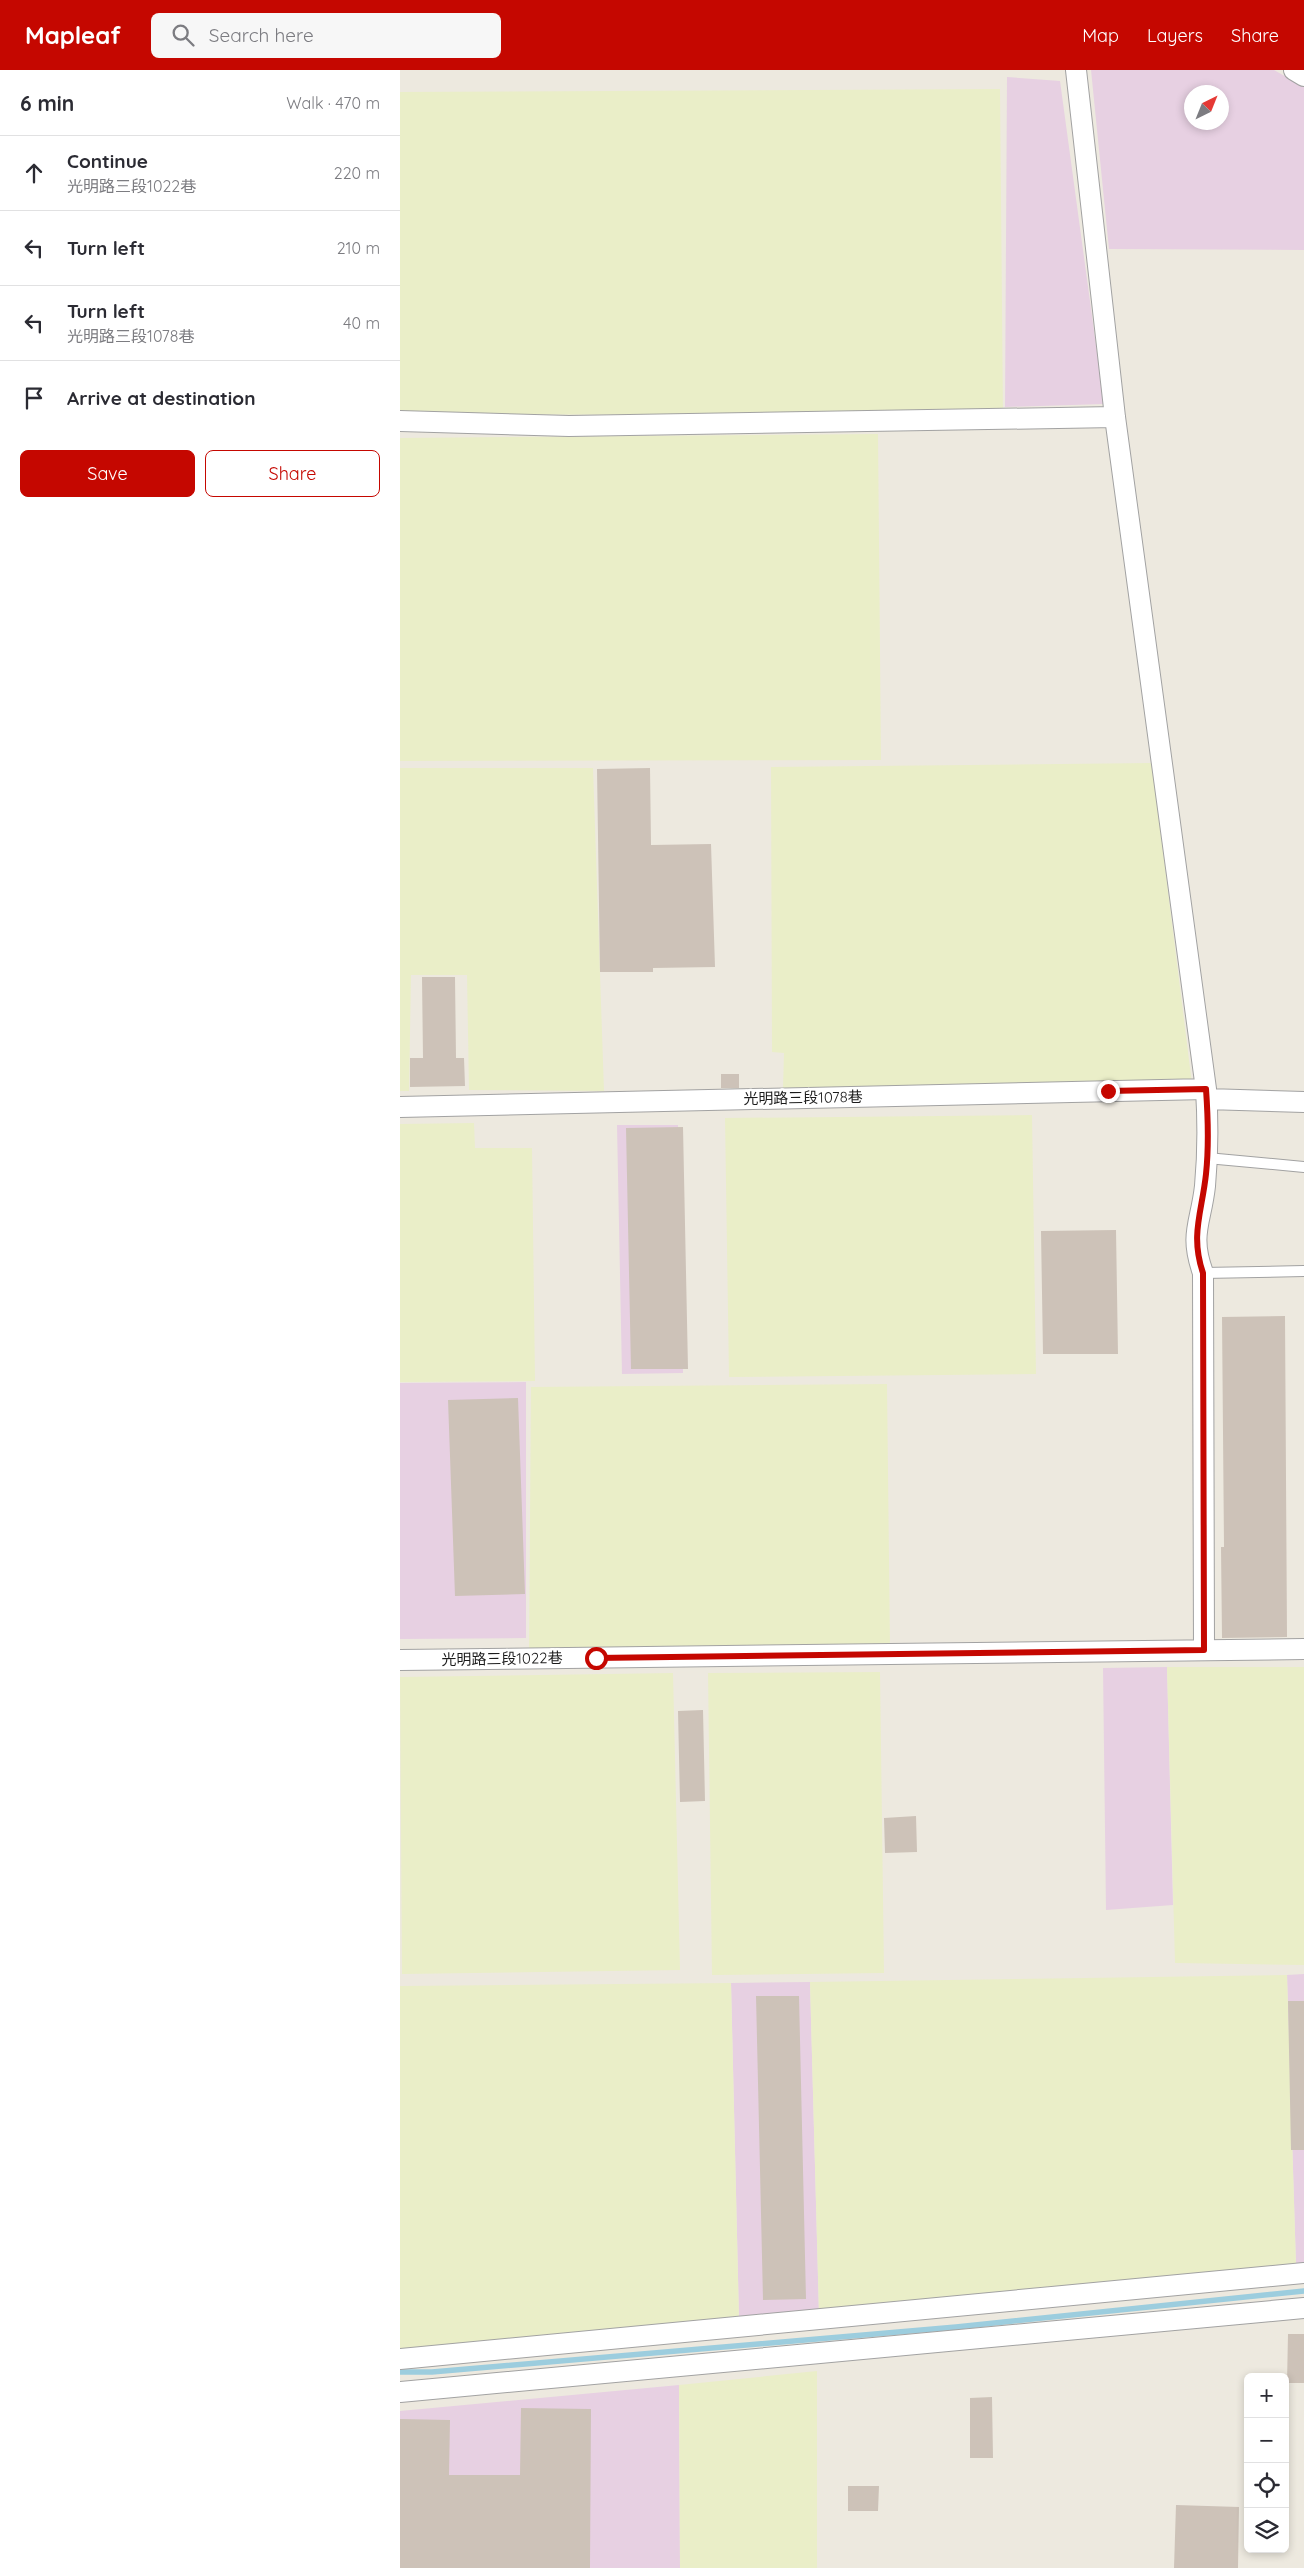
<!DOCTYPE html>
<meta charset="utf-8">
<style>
:root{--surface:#fff;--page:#f7f7f7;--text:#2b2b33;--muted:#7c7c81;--line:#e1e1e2;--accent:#c50700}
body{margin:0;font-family:Quicksand,"Noto Sans TC",sans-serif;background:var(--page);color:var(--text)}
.controls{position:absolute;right:15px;bottom:15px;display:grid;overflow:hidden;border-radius:8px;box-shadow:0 2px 8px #0003}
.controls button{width:45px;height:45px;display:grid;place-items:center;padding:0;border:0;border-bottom:1px solid var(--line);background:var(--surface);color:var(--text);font:25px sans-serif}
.compass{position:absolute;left:784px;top:15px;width:45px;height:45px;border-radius:50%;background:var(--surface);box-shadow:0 2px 8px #0003;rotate:43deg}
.stop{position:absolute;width:15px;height:15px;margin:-11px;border:4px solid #c50700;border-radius:50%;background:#fff}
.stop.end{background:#c50700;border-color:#fff;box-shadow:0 1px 5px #0008}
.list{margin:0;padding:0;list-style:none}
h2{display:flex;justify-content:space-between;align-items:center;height:65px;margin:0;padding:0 20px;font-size:21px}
h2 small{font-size:16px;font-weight:400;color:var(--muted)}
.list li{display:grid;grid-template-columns:32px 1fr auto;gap:15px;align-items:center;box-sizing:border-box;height:75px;padding:0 20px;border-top:1px solid var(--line)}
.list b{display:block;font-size:19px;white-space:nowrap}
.list p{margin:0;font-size:16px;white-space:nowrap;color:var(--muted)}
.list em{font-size:16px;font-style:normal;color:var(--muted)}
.actions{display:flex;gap:10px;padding:15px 20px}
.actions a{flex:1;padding:11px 0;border:1px solid var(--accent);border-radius:8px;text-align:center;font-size:18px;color:var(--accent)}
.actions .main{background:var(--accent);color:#fff}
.icon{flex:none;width:28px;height:28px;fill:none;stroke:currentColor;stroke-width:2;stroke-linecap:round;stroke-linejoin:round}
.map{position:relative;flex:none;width:904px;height:2498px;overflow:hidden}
header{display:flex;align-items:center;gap:30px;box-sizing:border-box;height:70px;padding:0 25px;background:var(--accent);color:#fff}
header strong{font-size:24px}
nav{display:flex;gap:28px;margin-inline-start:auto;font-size:18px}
.search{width:350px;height:45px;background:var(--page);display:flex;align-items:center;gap:12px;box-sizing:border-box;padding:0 18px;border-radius:8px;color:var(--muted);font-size:19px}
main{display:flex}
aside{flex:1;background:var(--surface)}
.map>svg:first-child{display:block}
.industrial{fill:#e7d0e2;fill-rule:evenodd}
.farmland{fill:#eaeec8}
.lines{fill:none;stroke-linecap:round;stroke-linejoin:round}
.stream{stroke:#9ccdde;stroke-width:5.5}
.building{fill:#cdc2b8}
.service-casing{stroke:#a2a2a2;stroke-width:12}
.minor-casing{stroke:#a2a2a2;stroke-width:22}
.service{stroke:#fff;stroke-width:10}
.minor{stroke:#fff;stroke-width:20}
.route{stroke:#c50700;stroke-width:6}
.labels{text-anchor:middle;stroke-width:5;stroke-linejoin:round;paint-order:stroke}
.street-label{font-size:15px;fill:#1b1b1b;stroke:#fff}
</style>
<header>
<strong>Mapleaf</strong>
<div class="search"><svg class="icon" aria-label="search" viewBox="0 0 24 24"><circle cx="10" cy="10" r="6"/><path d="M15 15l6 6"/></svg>Search here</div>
<nav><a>Map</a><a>Layers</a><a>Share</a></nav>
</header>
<main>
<aside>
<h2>6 min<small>Walk · 470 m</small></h2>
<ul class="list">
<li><svg class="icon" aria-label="ahead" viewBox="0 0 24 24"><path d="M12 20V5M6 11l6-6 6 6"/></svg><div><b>Continue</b><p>光明路三段1022巷</p></div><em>220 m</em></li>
<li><svg class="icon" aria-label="left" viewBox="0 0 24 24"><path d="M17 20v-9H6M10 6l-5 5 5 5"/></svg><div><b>Turn left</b></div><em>210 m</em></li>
<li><svg class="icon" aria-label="left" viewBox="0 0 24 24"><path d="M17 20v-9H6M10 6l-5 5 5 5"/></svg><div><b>Turn left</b><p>光明路三段1078巷</p></div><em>40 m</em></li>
<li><svg class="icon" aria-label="arrive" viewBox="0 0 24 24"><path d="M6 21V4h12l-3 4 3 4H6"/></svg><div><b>Arrive at destination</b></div></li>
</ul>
<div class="actions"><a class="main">Save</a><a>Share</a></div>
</aside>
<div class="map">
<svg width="904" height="2498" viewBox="0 0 904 2498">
<rect width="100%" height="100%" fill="#ede9df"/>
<!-- industrial -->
<path class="industrial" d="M691 0H874L904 17V180L709 179ZM792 22H822V52H792Z
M607 7 660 11 704 334 605 337Z
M217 1055H278L283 1303 222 1304Z
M126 1312V1568L0 1569V1313Z
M767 1597 773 1835 706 1840 703 1598Z
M904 1904V2196H896L887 1905Z
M410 1912 419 2244 339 2249 331 1913Z
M279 2315 280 2498H0V2341Z"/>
<!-- farmland -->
<path class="farmland" d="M600 19 603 346 0 344V22Z
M478 364 481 690 0 691V368Z
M752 693 792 1014 383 1018 384 983 372 982 371 697Z
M0 698H193L204 1021 69 1020 67 905H11L9 1021H0Z
M632 1045 636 1304 329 1307 325 1048Z
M74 1053 75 1078H132L135 1311 0 1312V1054Z
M487 1314 490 1578 129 1583 131 1317Z
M767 1597H904V1895L775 1893Z
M480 1602 484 1903 312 1905 308 1603Z
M273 1603 280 1900 2 1904 0 1607Z
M887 1905 896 2196 419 2244 410 1912Z
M331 1913 339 2249 0 2285V1916Z
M417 2301V2498H280L279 2315Z"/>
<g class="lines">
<!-- stream -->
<path class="stream" d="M0 2302H32L556 2257 904 2221"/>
</g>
<!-- building -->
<path class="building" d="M250 698 251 775 311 774 315 897 253 898V902H200L197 699Z
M22 907H55L56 988H64L65 1016 10 1017V988H23Z
M321 1004H339V1018H321Z
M283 1057 288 1299H231L226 1058Z
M716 1160 718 1284H643L641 1161Z
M885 1246 887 1567 822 1568 821 1477H824L822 1247Z
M118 1328 125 1524 55 1526 48 1330Z
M303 1640 305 1731 280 1732 278 1641Z
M516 1746 517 1782 485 1783 484 1748Z
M356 1926H399L406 2229 363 2230Z
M888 1931H904V2080H891Z
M888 2264H904V2313H887Z
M592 2327 593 2388H570V2328Z
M121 2338 191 2339 190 2498H0V2349L50 2350 49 2405H120Z
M448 2416H479L478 2441H448Z
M776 2435 839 2437 838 2498H774Z"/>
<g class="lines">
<!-- service casing -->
<g class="service-casing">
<path id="service" d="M807 1088 904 1097
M803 1203 904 1201"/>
</g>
<!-- minor casing -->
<g class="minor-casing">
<path id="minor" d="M676 0 715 347 806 1019C808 1051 808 1084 805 1116 801 1153 789 1164 803 1203L804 1580
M894 0 904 6
M0 351 169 356 715 347
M807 1029 904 1032
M0 1037 806 1019
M0 1590 904 1579
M0 2289 904 2203
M0 2322 904 2238"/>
</g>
<!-- service -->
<use href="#service" class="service"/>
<!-- minor -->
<use href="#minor" class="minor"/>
</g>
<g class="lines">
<!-- route -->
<path class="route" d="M196 1588 804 1580 803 1203C790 1165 802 1142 806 1104 809 1076 808 1047 806 1019L708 1021"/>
</g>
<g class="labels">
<!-- street labels -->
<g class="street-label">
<text transform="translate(403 1028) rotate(-1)" y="5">光明路三段1078巷</text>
<text transform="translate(102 1589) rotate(-1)" y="5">光明路三段1022巷</text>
</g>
</g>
</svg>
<div class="controls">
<button>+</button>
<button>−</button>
<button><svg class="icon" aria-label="locate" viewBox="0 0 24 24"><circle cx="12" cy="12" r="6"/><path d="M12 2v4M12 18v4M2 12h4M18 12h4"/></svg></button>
<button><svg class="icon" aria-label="layers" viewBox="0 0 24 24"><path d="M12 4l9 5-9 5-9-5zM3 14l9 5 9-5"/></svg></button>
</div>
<svg class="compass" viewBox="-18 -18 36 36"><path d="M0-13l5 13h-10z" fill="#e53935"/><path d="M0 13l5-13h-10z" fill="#7c7c81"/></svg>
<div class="stop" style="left:196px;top:1588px"></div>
<div class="stop end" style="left:708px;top:1021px"></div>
</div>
</main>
